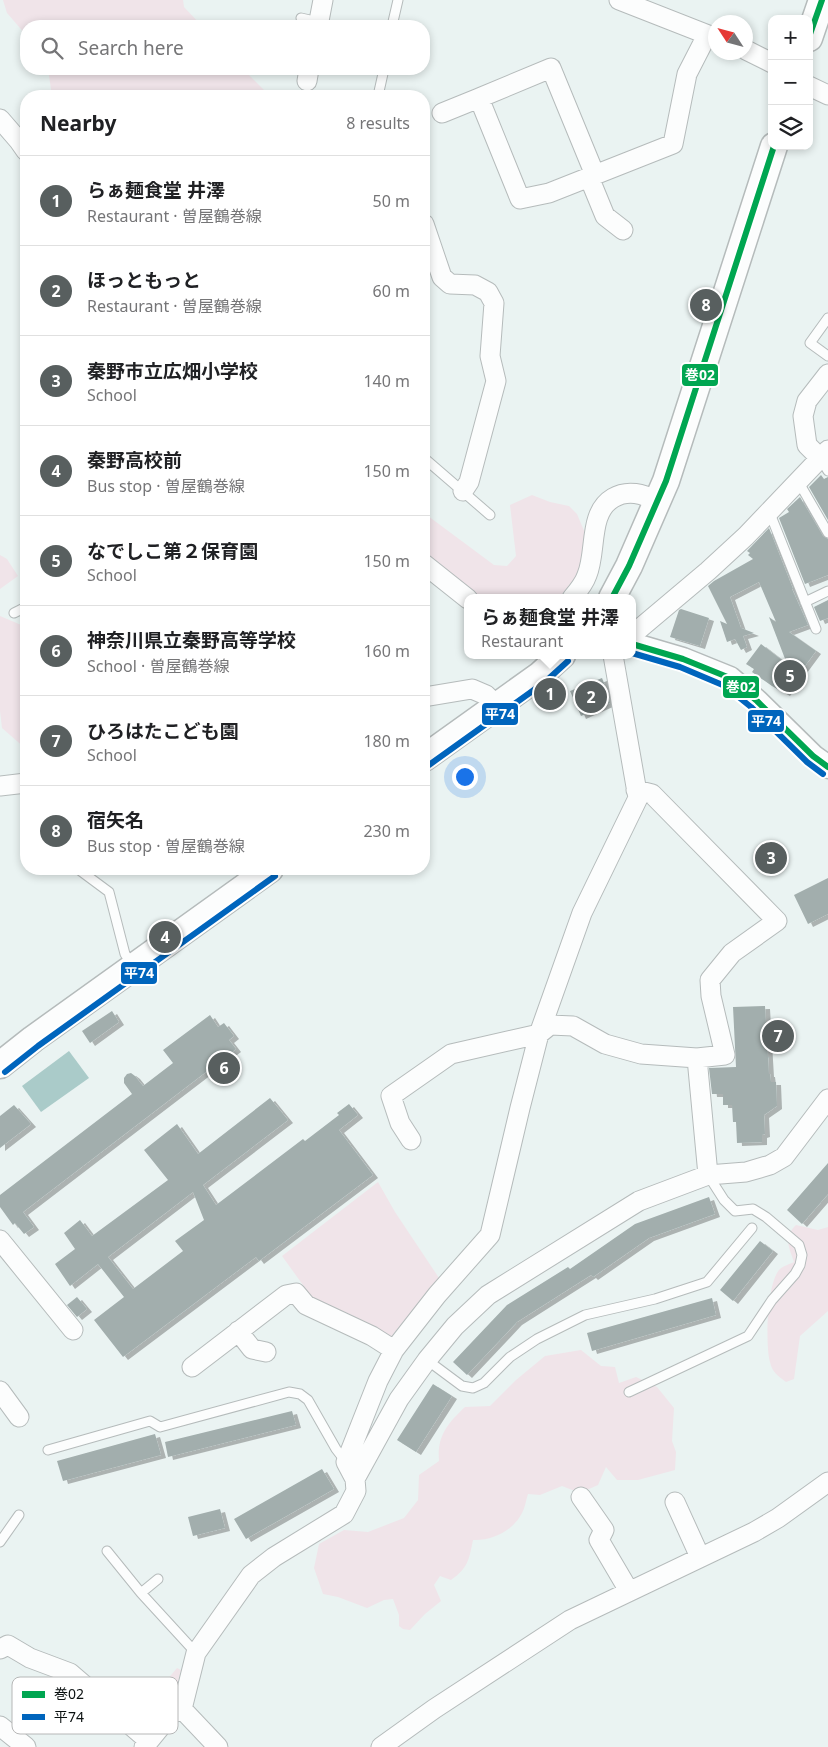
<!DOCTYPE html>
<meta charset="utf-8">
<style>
:root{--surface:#fff;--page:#f6f6f6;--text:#202124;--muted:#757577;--line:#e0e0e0;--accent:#585f5f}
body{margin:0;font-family:"Noto Sans","Noto Sans JP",sans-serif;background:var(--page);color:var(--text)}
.controls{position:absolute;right:15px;top:15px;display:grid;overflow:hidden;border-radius:10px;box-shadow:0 2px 8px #0003}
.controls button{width:45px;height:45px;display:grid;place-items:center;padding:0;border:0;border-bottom:1px solid var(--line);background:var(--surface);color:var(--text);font:25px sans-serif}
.compass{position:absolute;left:708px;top:15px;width:45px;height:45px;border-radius:50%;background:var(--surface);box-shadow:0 2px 8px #0003;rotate:306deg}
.you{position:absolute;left:464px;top:776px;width:18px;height:18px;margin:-12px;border:4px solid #fff;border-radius:50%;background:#1a73e8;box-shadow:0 0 0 8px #1a73e833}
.badge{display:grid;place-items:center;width:32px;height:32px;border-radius:50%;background:var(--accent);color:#fff;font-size:16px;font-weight:700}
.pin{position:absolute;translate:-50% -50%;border:2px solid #fff;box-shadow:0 1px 5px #0006}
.popup{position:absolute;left:464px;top:594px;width:172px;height:65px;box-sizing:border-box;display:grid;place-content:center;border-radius:10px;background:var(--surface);filter:drop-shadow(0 1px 4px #0005);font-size:16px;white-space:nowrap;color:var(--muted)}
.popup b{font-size:19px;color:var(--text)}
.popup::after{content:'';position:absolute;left:50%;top:100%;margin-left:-10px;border:10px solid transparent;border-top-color:var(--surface)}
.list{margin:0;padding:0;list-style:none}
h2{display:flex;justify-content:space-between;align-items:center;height:65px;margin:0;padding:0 20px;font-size:21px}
h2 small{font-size:16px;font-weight:400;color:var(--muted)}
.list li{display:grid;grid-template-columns:32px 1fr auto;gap:15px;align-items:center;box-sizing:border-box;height:90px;padding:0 20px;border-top:1px solid var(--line)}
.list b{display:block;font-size:19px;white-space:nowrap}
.list p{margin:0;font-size:16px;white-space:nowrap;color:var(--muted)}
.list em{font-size:16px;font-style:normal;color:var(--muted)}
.icon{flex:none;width:28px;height:28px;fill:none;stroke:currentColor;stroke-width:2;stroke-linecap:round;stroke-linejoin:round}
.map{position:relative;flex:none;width:828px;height:1747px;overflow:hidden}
.search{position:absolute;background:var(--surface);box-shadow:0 2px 8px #0003;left:20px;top:20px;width:410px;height:55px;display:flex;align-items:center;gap:12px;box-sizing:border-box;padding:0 18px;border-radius:20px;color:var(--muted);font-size:19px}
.panel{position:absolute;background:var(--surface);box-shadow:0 2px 8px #0003;left:20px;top:90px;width:410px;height:785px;border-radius:20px}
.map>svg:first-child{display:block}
.green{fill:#f0e4e9}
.water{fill:#aacbc9}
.building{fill:#a2aead;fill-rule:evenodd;filter:url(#shadow)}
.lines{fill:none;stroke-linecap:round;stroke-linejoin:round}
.service-casing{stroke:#b5bbbb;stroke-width:11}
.minor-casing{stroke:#b5bbbb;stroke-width:21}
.tertiary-casing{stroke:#b5bbbb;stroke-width:25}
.secondary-casing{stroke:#b5bbbb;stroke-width:29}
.service{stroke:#fcfdfd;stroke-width:9}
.minor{stroke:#fcfdfd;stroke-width:19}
.tertiary{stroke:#fcfdfd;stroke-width:22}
.secondary{stroke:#fcfdfd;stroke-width:26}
.bus-1-casing{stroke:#fff;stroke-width:10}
.bus-2-casing{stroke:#fff;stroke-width:10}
.bus-1{stroke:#00a651;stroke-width:6}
.bus-2{stroke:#0065bd;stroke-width:6}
.key{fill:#fff;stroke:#b6b7b7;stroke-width:1}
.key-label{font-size:14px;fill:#0a1010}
.line-badge{stroke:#fff;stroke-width:2}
.badge-label{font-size:14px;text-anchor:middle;font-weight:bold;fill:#fff}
</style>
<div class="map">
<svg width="828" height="1747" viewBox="0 0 828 1747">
<defs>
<filter id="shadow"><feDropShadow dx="5" dy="3" stdDeviation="0" flood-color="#0004"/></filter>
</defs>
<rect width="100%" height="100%" fill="#eaf3f2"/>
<!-- green -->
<path class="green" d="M3 0H183L184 7 202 26H26V35L7 13Z
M48 69H243L270 96H52Z
M532 495 550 502 569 506 577 514 585 533 579 573 559 598H479L424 554V513L494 565 507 566 516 556 510 505Z
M0 555 7 559 18 576 0 589Z
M0 616 26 627V749L2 728 0 711Z
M378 1182 395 1212 439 1278 390 1338 313 1299 282 1256Z
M796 1225 818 1230 828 1227V1311L800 1336 794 1379 786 1382C778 1376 772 1372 770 1362 765 1344 767 1281 780 1269 783 1266 790 1264 794 1262 789 1247 783 1237 796 1225Z
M581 1350 601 1366 615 1367 619 1383 636 1377 657 1387 674 1408 672 1441 676 1452 675 1470 638 1480H617L606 1467 598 1485 580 1493 562 1486 540 1495 528 1494C526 1500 525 1508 522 1513 513 1531 492 1541 473 1540 469 1560 468 1568 451 1580L440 1576 434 1585 441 1601 425 1614 410 1630 403 1629 399 1626V1615L393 1599 384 1600 367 1608 338 1597 323 1594 314 1568 319 1544 344 1530 368 1532 404 1518 418 1500 419 1475 439 1461C437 1436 447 1424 465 1407L490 1406 516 1380 545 1356Z
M177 1668 181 1670 174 1697 147 1732 133 1720Z"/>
<!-- water -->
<path class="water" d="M69 1051 89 1078 41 1112 22 1086Z"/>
<!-- building -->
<path class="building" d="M821 475 824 479 828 477V520L809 487Z
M800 497 823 536 828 539V575L805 584 779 518 789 512 787 509Z
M769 528 793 589H792L808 625 789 632 816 651 785 693 772 686 752 672 754 669 746 664 761 644 787 664 769 617 776 622 759 582 730 597 741 628 754 633 743 636 747 647 741 650 735 639 727 642 720 621 727 624 708 586 714 581 753 559 748 555 750 553 747 551Z
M828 600V618L820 621 814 607Z
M681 609 709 618 700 646 670 637 679 610Z
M602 678 608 693 610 703 581 716 570 691Z
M828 878V914L808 924 794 895Z
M765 1006 769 1074H770L771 1082H776L777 1106 764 1115 765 1134 762 1135V1142L737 1143 736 1122H733L732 1105H723V1094H712L709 1068 736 1067 733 1007Z
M112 1011 119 1022 90 1043 82 1031Z
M210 1015 218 1027 224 1023 234 1036 229 1040 236 1049 23 1212 34 1227 24 1234 15 1223 13 1225 0 1207V1195L132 1094 124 1083V1078L127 1074 131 1073 135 1076 143 1086 173 1063 163 1050Z
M270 1098 288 1120 203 1185 216 1205 303 1139 305 1141 339 1115 337 1113 349 1104 358 1115 339 1130 373 1175 259 1261 256 1257 123 1357 94 1320 124 1297 98 1264 70 1286 55 1264 75 1249 64 1233 80 1220 92 1236 168 1180 144 1150 177 1124 198 1154ZM193 1192 204 1220 175 1241 183 1251 133 1289 108 1257Z
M14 1105 31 1124 0 1148V1116Z
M828 1163V1194L802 1224 787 1210Z
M709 1197 715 1214 649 1238 593 1277 591 1275 517 1322 467 1375 453 1362 507 1305 568 1267 570 1269 635 1224Z
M760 1241 773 1251 733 1301 720 1290Z
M77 1297 87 1309 77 1317 67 1305Z
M712 1298 716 1315 592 1351 587 1333Z
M433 1384 452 1396 416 1452 397 1440Z
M292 1411 296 1425 168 1457 165 1442Z
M155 1434 161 1455 63 1481 57 1461Z
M322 1469 334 1489 246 1539 234 1519Z
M220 1509 225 1528 193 1536 188 1517Z"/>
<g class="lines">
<!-- service casing -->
<g class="service-casing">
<path id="service" d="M301 18 319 22
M392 26 398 0
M378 96 384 69
M828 318 810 343 828 356
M424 458 490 515
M820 458 828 471
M798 481 828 533
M769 511 816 629
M805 602 828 591
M14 613 26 607
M78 869 109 892 125 954 133 966
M427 1360 462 1386 473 1388 484 1383 510 1357 537 1339 585 1315 655 1299 707 1282 752 1228
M629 1392 748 1336 772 1300 795 1274 800 1265 802 1255 799 1245 766 1217 753 1209 735 1211 724 1200 708 1175
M48 1450 150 1421 160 1427 289 1392 300 1394 308 1400 336 1449 346 1462
M0 1542 19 1515
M107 1551 141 1593 196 1653
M141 1593 158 1579"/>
</g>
<!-- minor casing -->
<g class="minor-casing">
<path id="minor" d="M619 0 716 38
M318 26 323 0
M746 50 772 63
M307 81 309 69
M809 86 828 95
M442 113 479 98
M0 119 19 141 26 151
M595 175 551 68 479 98 520 199 549 193 673 144 687 74 707 35
M589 177 605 216 623 230
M424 224 442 277 450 284 475 285 488 292 494 303 490 356 496 381 469 482 463 491
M820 458 807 445 803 416 807 401 828 374
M424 564 468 599
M572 598C578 591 584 584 587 575 597 551 588 513 613 498 628 489 643 494 657 501
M632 635 708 571 746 536 828 450
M424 697 472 689 486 695 497 706
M0 786 26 783
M697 1058 708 1175
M411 1140 400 1123 391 1096 451 1054 539 1034 550 1025 573 1026 605 1044 641 1054 697 1058 725 1055 711 996 710 980 732 953 777 921 652 794 636 790
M0 1240 73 1330
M238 1331 252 1349 266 1352
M192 1367 286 1295 296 1293 306 1305 372 1336 394 1350
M0 1391 19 1417
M355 1479 399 1399 427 1360 455 1326 488 1295 639 1201 708 1175 746 1172 770 1165 784 1157 828 1099
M581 1497 604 1530 599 1540 629 1591
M675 1502 700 1557
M0 1649 8 1645 30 1658 70 1673 149 1741
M182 1709 218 1747
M0 1726 26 1747
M144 1747 171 1714 182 1709 196 1653 251 1575 274 1557 344 1514 356 1491 355 1479 346 1462 378 1381 394 1350 437 1295 490 1235 520 1108 539 1034 582 913 638 798 613 655
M381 1747 434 1709 570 1620 754 1532 778 1518 828 1482"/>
</g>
<!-- tertiary casing -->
<g class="tertiary-casing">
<path id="tertiary" d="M632 644 683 659 730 678 757 701 813 756 828 767"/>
</g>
<!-- secondary casing -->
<g class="secondary-casing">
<path id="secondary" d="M809 38 822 0
M612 598 629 566 666 481 774 146
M424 758 540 675 562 655
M0 1065 33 1039 270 869"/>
</g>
<!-- service -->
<use href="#service" class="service"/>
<!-- minor -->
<use href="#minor" class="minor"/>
<!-- tertiary -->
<use href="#tertiary" class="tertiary"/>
<!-- secondary -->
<use href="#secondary" class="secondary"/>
<!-- bus-1 casing -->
<g class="bus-1-casing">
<path id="bus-1" d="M809 37 822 0
M612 598 629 566 666 481 774 146
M632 644 683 659 730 678 757 701 813 756 828 767"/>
</g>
<!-- bus-2 casing -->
<g class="bus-2-casing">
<path id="bus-2" d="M632 653 680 667 725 686 751 707 807 762 823 774
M429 765 545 682 568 661
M5 1072 38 1046 275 876"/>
</g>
<!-- bus-1 -->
<use href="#bus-1" class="bus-1"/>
<!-- bus-2 -->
<use href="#bus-2" class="bus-2"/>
</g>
<!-- legend -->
<rect x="12" y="1677" width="166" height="57" rx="8" class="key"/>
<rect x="22" y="1691" width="23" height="7" fill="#00a651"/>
<rect x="22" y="1714" width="23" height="6" fill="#0065bd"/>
<g class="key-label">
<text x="54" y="1699">巻02</text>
<text x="54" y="1722">平74</text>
</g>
<g class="line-badge">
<rect x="681" y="363" width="38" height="24" rx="5" fill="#00a651"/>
<rect x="722" y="675" width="38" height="24" rx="5" fill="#00a651"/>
<rect x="481" y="702" width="38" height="24" rx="5" fill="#0065bd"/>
<rect x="747" y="709" width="38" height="24" rx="5" fill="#0065bd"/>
<rect x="120" y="961" width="38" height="24" rx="5" fill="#0065bd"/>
</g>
<g class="badge-label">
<text x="700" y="380">巻02</text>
<text x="741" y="692">巻02</text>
<text x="500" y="719">平74</text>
<text x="766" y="726">平74</text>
<text x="139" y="978">平74</text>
</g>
</svg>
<div class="controls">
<button>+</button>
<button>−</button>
<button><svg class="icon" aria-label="layers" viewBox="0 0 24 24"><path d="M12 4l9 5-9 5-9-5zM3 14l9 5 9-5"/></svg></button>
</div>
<svg class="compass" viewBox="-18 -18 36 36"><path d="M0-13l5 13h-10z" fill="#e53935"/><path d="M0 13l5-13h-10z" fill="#757577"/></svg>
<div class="you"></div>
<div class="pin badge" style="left:550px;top:694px">1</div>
<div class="popup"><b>らぁ麺食堂 井澤</b>Restaurant</div>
<div class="pin badge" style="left:591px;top:697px">2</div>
<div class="pin badge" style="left:771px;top:858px">3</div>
<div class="pin badge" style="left:165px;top:937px">4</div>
<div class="pin badge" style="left:790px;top:676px">5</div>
<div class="pin badge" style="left:224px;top:1068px">6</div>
<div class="pin badge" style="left:778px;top:1036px">7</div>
<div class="pin badge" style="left:706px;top:305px">8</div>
<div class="search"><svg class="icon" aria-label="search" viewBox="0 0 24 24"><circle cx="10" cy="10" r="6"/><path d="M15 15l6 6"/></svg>Search here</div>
<section class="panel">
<h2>Nearby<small>8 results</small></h2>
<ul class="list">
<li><span class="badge">1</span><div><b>らぁ麺食堂 井澤</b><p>Restaurant · 曽屋鶴巻線</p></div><em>50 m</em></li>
<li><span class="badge">2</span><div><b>ほっともっと</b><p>Restaurant · 曽屋鶴巻線</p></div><em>60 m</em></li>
<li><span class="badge">3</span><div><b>秦野市立広畑小学校</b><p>School</p></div><em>140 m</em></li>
<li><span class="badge">4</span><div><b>秦野高校前</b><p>Bus stop · 曽屋鶴巻線</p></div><em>150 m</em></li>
<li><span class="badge">5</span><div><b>なでしこ第２保育園</b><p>School</p></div><em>150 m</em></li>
<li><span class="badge">6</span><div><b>神奈川県立秦野高等学校</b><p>School · 曽屋鶴巻線</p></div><em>160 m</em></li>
<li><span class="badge">7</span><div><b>ひろはたこども園</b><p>School</p></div><em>180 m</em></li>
<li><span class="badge">8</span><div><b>宿矢名</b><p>Bus stop · 曽屋鶴巻線</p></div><em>230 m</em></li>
</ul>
</section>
</div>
